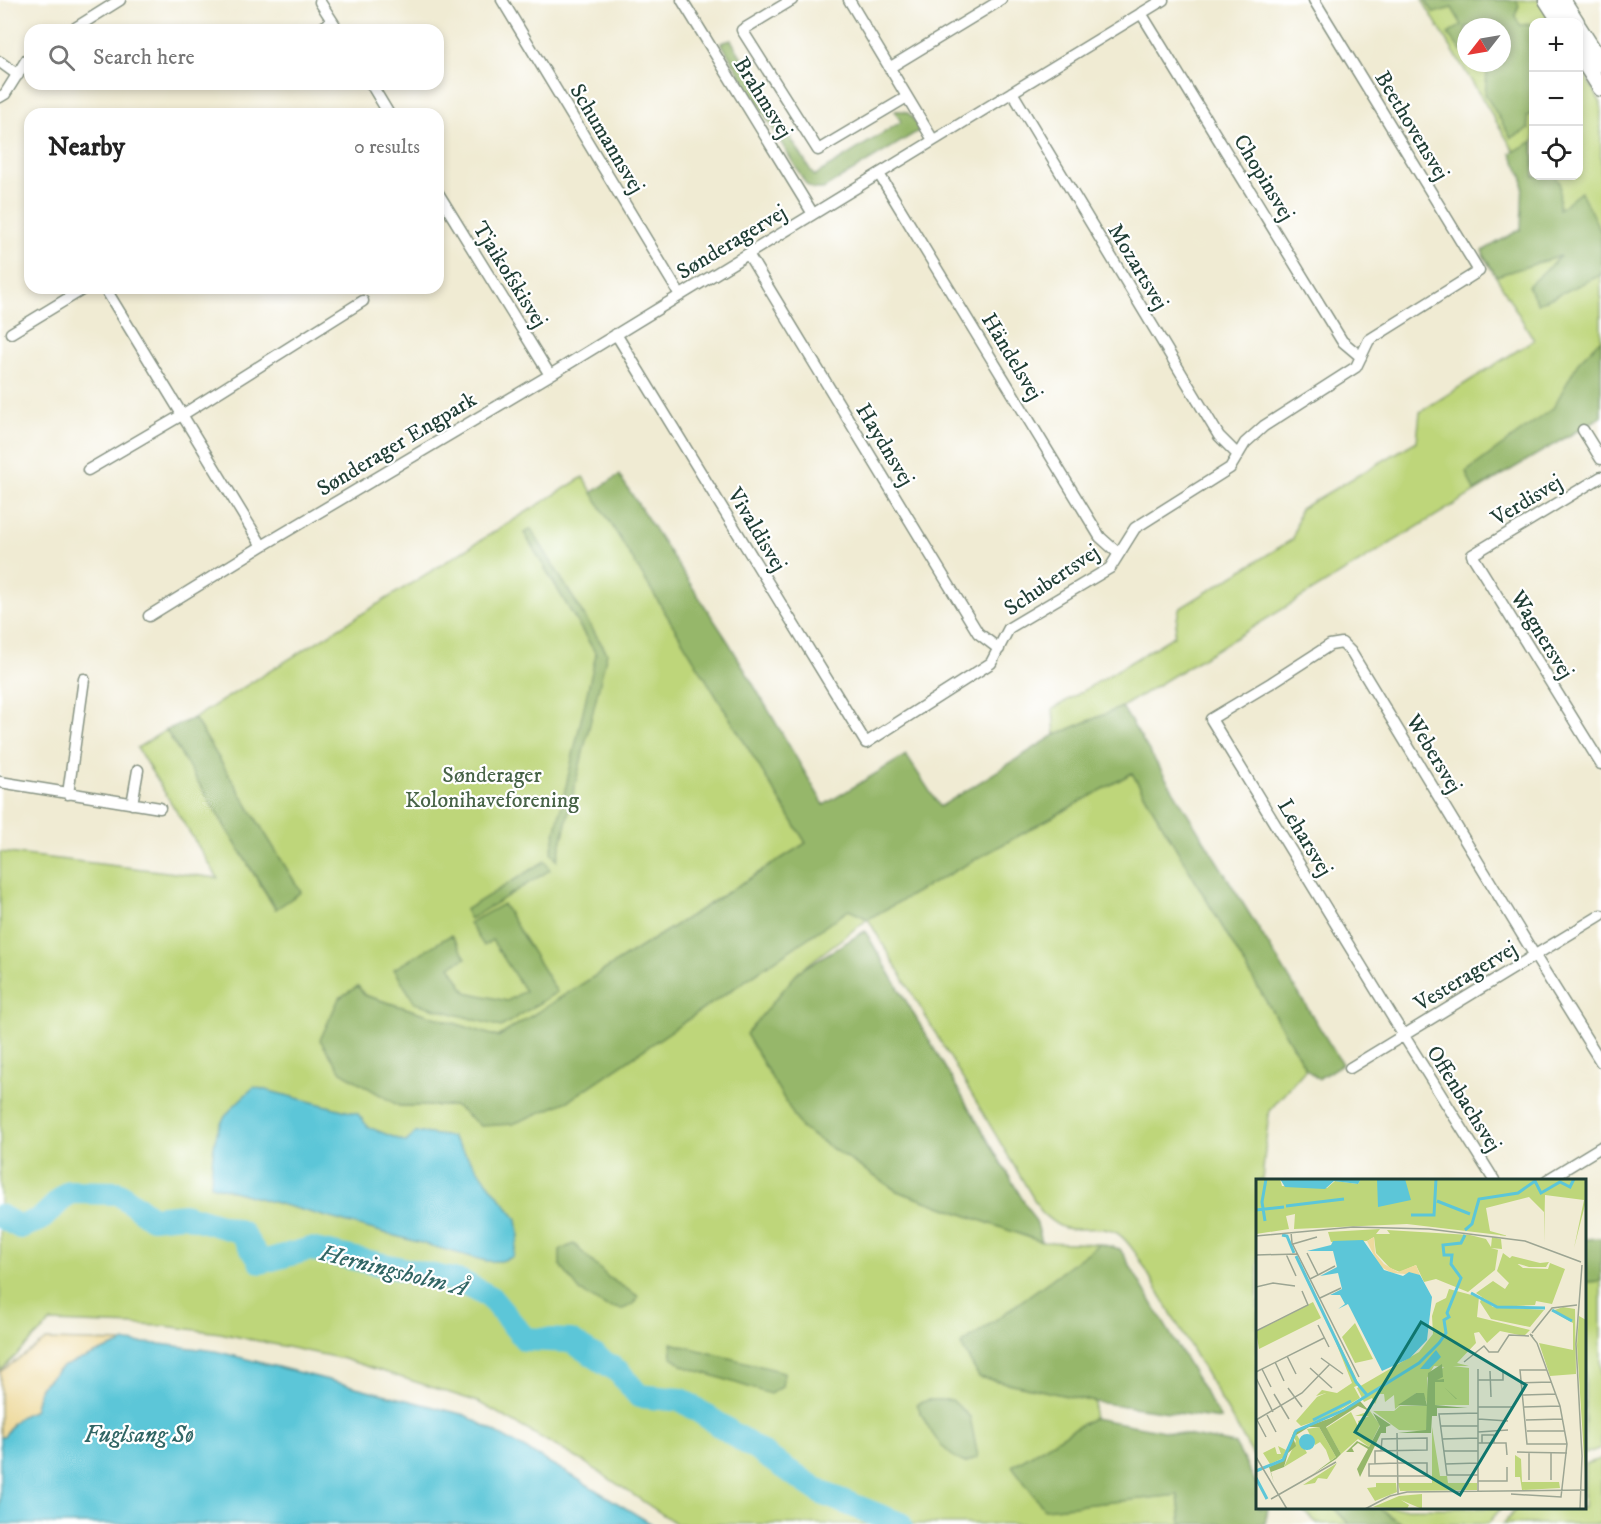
<!DOCTYPE html>
<meta charset="utf-8">
<style>
:root{--surface:#fff;--page:#f2f2f2;--text:#222;--muted:#767676;--line:#e0e0e0}
body{margin:0;font-family:"IM FELL DW Pica",serif;background:var(--page);color:var(--text)}
.controls{position:absolute;right:18px;top:18px;display:grid;overflow:hidden;border-radius:12px;box-shadow:0 3px 9px #0003}
.controls button{width:54px;height:54px;display:grid;place-items:center;padding:0;border:0;border-bottom:2px solid var(--line);background:var(--surface);color:var(--text);font:30px sans-serif}
.compass{position:absolute;left:1457px;top:18px;width:54px;height:54px;border-radius:50%;background:var(--surface);box-shadow:0 3px 9px #0003;rotate:239deg}
.list{margin:0;padding:0;list-style:none}
h2{display:flex;justify-content:space-between;align-items:center;height:78px;margin:0;padding:0 24px;font-size:26px}
h2 small{font-size:20px;font-weight:400;color:var(--muted)}
.icon{flex:none;width:33px;height:33px;fill:none;stroke:currentColor;stroke-width:2;stroke-linecap:round;stroke-linejoin:round}
.map{position:relative;flex:none;width:1601px;height:1524px;overflow:hidden}
.search{position:absolute;background:var(--surface);box-shadow:0 3px 9px #0003;left:24px;top:24px;width:420px;height:66px;display:flex;align-items:center;gap:15px;box-sizing:border-box;padding:0 21px;border-radius:18px;color:var(--muted);font-size:22px}
.panel{position:absolute;background:var(--surface);box-shadow:0 3px 9px #0003;left:24px;top:108px;width:420px;height:186px;border-radius:18px}
.map>svg:first-child{display:block}
.green{fill:#bed67a;stroke:#6e8a57;stroke-width:1.5;fill-rule:evenodd}
.forest{fill:#96b76a;stroke:#5a7a4f;stroke-width:1.5}
.sand{fill:#eeda9e;stroke:#868c69;stroke-width:1.5}
.water{fill:#5cc6d8;stroke:#3e8286;stroke-width:1.5}
.lines{fill:none;stroke-linecap:round;stroke-linejoin:round}
.river{stroke:#5cc6d8;stroke-width:24}
.street-casing{stroke:#889484;stroke-width:13}
.secondary-casing{stroke:#889484;stroke-width:19}
.street{stroke:#fff;stroke-width:10}
.secondary{stroke:#fff;stroke-width:16}
.labels{text-anchor:middle;stroke-width:4.5;stroke-linejoin:round;paint-order:stroke}
.street-label{font-size:22px;fill:#1f3d34;stroke:#fff}
.park-label{font-size:22px;fill:#476346;stroke:#fff}
.water-label{font-size:24px;font-style:italic;fill:#316665;stroke:#fff}
.inset-river{fill:none;stroke:#5cc6d8;stroke-width:3}
.inset-road{fill:none;stroke:#9ca593;stroke-width:1.5}
.view{fill:#0f766e;fill-opacity:0.15;stroke:#0f766e;stroke-width:3}
.inset-edge{fill:none;stroke:#1f3d34;stroke-width:3}
</style>
<div class="map">
<svg width="1601" height="1524" viewBox="0 0 1601 1524">
<rect width="100%" height="100%" fill="#fff"/>
<filter id="ink" filterUnits="userSpaceOnUse"><feTurbulence type="fractalNoise" baseFrequency=".0167" numOctaves="2"/><feDisplacementMap in="SourceGraphic" scale="12" xChannelSelector="R" yChannelSelector="G"/><feConvolveMatrix kernelMatrix="1 2 1 2 8 2 1 2 1" color-interpolation-filters="sRGB"/></filter>
<filter id="wash" filterUnits="userSpaceOnUse"><feTurbulence type="fractalNoise" baseFrequency=".008" numOctaves="4" result="noise"/><feDisplacementMap in="SourceGraphic" scale="24" xChannelSelector="R" yChannelSelector="G"/><feGaussianBlur stdDeviation="1.35" result="paint"/><feColorMatrix in="noise" values="0 0 0 0 0 0 0 0 0 0 0 0 0 0 0 0 0 1.4 0 .05"/><feComposite in="paint" operator="in"/></filter>
<g filter="url(#wash)">
<rect width="100%" height="100%" fill="#f0ebd3"/>
<!-- green -->
<path class="green" d="M1422 0H1539L1553 22H1534V176H1578L1579 65 1601 103V415L1122 707 1055 735 1053 709 1174 636 1179 609 1293 539 1300 509 1417 441 1420 412 1534 340 1483 255 1552 213ZM1466 27H1502V63H1466Z
M583 477 806 843 498 1037 364 995 359 987 399 1106H455L481 1126 568 1101 849 910 868 919 1132 773 1306 1069 1269 1111 1262 1180H1258L1257 1462 1139 1258C1132 1249 1127 1239 1117 1233 1100 1224 1082 1232 1065 1228 1056 1226 1049 1219 1042 1213L868 919 799 971 801 1128 897 1191 1042 1242 1100 1244 962 1345 979 1377 1095 1402 1093 1418 1013 1466 1044 1509 1178 1495 1181 1524H677L584 1462 478 1402 344 1359 220 1333 165 1326 51 1322 0 1371V852L218 878 137 748 166 730 275 909 301 892 194 718Z
M1601 1281V1448L1585 1454V1282Z
M1601 1459V1524H1503L1517 1508H1584L1585 1464Z
M1300 1508H1334L1349 1524H1318Z
M1378 1508H1501L1488 1524H1402Z"/>
<!-- forest -->
<path class="forest" d="M1425 0H1516L1519 5 1515 16 1520 25 1533 24 1534 113 1527 116 1529 129 1511 138 1485 94 1488 63H1502V27H1466V48L1461 51 1448 34 1462 25 1452 8 1434 13Z
M731 40 814 176 901 122 895 111C911 109 912 118 920 130L823 189H813L806 184 721 43Z
M1533 141 1534 176H1555L1560 183 1559 209 1581 192 1601 232V275L1538 304 1528 286 1561 256 1496 276 1482 251 1521 229 1523 179 1511 153Z
M1601 339V417L1474 491 1466 472 1553 408 1579 361Z
M619 475 729 643 824 805 906 755 940 807 1055 735 1122 707 1342 1064 1318 1079 1306 1069 1132 773 868 919 849 910 568 1101 513 1124 481 1126 455 1106H399L341 1072 320 1040 339 998 358 986 364 995 498 1037 806 843 592 493Z
M531 529 607 653 557 861 551 852 596 654 524 533Z
M194 718 301 892 276 909 166 730Z
M545 861 550 870 470 919 465 910Z
M503 904 557 992 501 1027 415 1003 394 969 451 935 466 958 450 966 466 992 507 1001 525 991 492 940 484 946 469 923Z
M865 931 1037 1224 1042 1242 897 1191 801 1128 746 1034 799 971Z
M1601 1238V1281L1585 1282V1239Z
M574 1244 609 1278 638 1296 634 1304 623 1309 607 1307 580 1291 560 1265V1250Z
M1100 1244 1120 1249 1221 1419 1095 1402 979 1377 961 1345Z
M671 1343 784 1372 782 1387 770 1394 683 1366 672 1357Z
M928 1400H952L970 1417 978 1457 965 1463C942 1454 926 1426 917 1404Z
M1093 1418 1235 1444 1257 1485 1258 1508H1268L1265 1524H1181L1178 1495 1044 1509 1012 1466Z
M1334 1508H1378L1402 1524H1349Z"/>
<!-- sand -->
<path class="sand" d="M46 1340 125 1342 62 1367 40 1387 34 1411 12 1423 4 1437H0V1372Z"/>
<!-- water -->
<path class="water" d="M254 1087 358 1114 368 1127 406 1142 416 1132 452 1137 517 1219 519 1236 513 1257 501 1261H486L211 1185C212 1166 212 1145 219 1127 226 1111 242 1098 254 1087Z
M125 1342 160 1344 215 1351 465 1415 571 1475 652 1524H0V1437H4C13 1422 17 1415 34 1411L40 1387 62 1367Z"/>
<g class="lines">
<!-- river -->
<path class="river" d="M0 1216 20 1227 41 1219 69 1192 118 1193 152 1218 184 1215 241 1232 261 1262 310 1249 462 1282 490 1297 525 1339 571 1341 618 1371 639 1396 682 1400 822 1493 900 1524"/>
</g>
</g>
<g filter="url(#ink)">
<g class="lines">
<!-- street casing -->
<g class="street-casing">
<path id="street" d="M502 0 680 295
M682 0 813 214
M792 0 742 30 818 150 907 97
M849 0 933 140
M320 2 338 30
M1141 13 1342 341 1361 357
M72 30 120 0
M319 30 332 21
M0 62 18 75
M889 68 1001 0
M371 84 389 114
M1012 92 1219 436 1238 455
M0 97 5 94 27 59 30 57
M879 174 1100 537 1119 554
M438 193 550 375
M748 254 978 633 999 649
M105 288 262 546
M11 333 85 288
M616 334 866 743 991 663 1009 628 1110 568 1135 528 1230 468 1245 443 1264 426 1356 367 1369 340 1479 271 1314 0
M1583 430 1601 459
M88 470 182 415 363 301
M1601 477 1472 555 1601 764
M149 616 262 546 550 375 1163 0
M0 782 160 808
M68 794 84 679
M132 804 138 770
M1350 1068 1601 915
M1494 1180 1404 1036 1211 719 1271 683 1330 645 1342 643 1351 652 1535 956 1601 1062
M1547 1180 1601 1147"/>
</g>
<!-- secondary casing -->
<g class="secondary-casing">
<path id="secondary" d="M1547 0 1561 22
M1562 0 1576 22
M1578 27 1601 63
M1578 52 1601 88"/>
</g>
<!-- street -->
<use href="#street" class="street"/>
<!-- secondary -->
<use href="#secondary" class="secondary"/>
</g>
</g>
<g class="labels">
<!-- street labels -->
<g class="street-label">
<text transform="translate(764 97) rotate(58)" y="8">Brahmsvej</text>
<text transform="translate(1413 125) rotate(59)" y="8">Beethovensvej</text>
<text transform="translate(608 138) rotate(59)" y="8">Schumannsvej</text>
<text transform="translate(1265 177) rotate(59)" y="8">Chopinsvej</text>
<text transform="translate(731 241) rotate(-31)" y="8">Sønderagervej</text>
<text transform="translate(1139 266) rotate(59)" y="8">Mozartsvej</text>
<text transform="translate(511 274) rotate(58)" y="8">Tjaikofskisvej</text>
<text transform="translate(1013 356) rotate(59)" y="8">Händelsvej</text>
<text transform="translate(396 443) rotate(-31)" y="8">Sønderager Engpark</text>
<text transform="translate(886 444) rotate(59)" y="8">Haydnsvej</text>
<text transform="translate(1526 499) rotate(-31)" y="8">Verdisvej</text>
<text transform="translate(758 529) rotate(59)" y="8">Vivaldisvej</text>
<text transform="translate(1051 579) rotate(-34)" y="8">Schubertsvej</text>
<text transform="translate(1543 634) rotate(58)" y="8">Wagnersvej</text>
<text transform="translate(1435 753) rotate(59)" y="8">Webersvej</text>
<text transform="translate(1306 837) rotate(59)" y="8">Leharsvej</text>
<text transform="translate(1465 975) rotate(-31)" y="8">Vesteragervej</text>
<text transform="translate(1465 1098) rotate(58)" y="8">Offenbachsvej</text>
</g>
<!-- park labels -->
<g class="park-label">
<text x="492" y="782">Sønderager<tspan x="492" dy="25">Kolonihaveforening</tspan></text>
</g>
<!-- water labels -->
<g class="water-label">
<text transform="translate(394 1270) rotate(14)" y="8">Herningsholm Å</text>
<text x="139" y="1442">Fuglsang Sø</text>
</g>
</g>
<!-- overview -->
<g transform="translate(1256 1179)">
<rect width="330" height="330" fill="#f0ebd3"/>
<path d="M0 0H24L26 7 71 9 79 2 102 5 105 0H330V22L318 69 328 21 289 16 288 64V33L273 18 230 29 234 52 252 57 151 45 38 50 39 35 30 37 33 50 0 55ZM124 50 120 55H134L131 51 214 56 230 60 235 68 236 58 245 60 246 70 235 69 242 71 239 91 212 113 180 100 168 103 160 86 144 93 134 89 120 74 118 58 111 62 75 63 72 53ZM247 74 267 89 292 90 294 84 309 90 296 125 280 122 279 126 241 128 220 114 237 102 249 110 253 104 241 92ZM256 77 284 84 293 83 290 88H273L256 83 253 80ZM193 110 223 118 221 138 274 151 268 157 244 152 231 164 223 153 218 154 220 164 201 184 213 187H197L213 189V226H179L178 197 188 188 178 187 171 199 173 227 170 252 143 251 117 232H138L144 227H171L170 221 160 214 139 230 138 216 129 223 128 215H123L119 225 116 219 108 223 101 209 163 173 177 155 176 137 180 124 190 119ZM226 118 237 128 288 131 274 148 235 140 224 123ZM57 123 65 139 3 170 0 152ZM307 128 319 130 320 195 294 197 283 164 317 171V144L296 132ZM69 136 99 197 103 206 98 208 104 219 72 238 45 247 40 242 61 218 70 214 60 217 66 211 81 214 96 204ZM323 137 330 141V309L321 166ZM99 144 117 180 99 184 86 158ZM114 232 124 246 113 268 102 260 85 275 70 249 95 233 104 251 102 242 113 237H99ZM63 248 80 278 74 282 70 271 64 263 59 266 51 250ZM176 248 184 297H191L192 304H221V311L144 312 142 304H176ZM41 256 51 274 28 288 40 262 37 258ZM22 267 30 271 27 279 14 285 7 274 19 268 21 275H25ZM259 276 265 280 266 303H303L304 309 266 311 264 298H259ZM81 284 71 300 62 299 59 304 47 306ZM120 304H140L141 313 119 322 111 309 120 308ZM166 315V330L145 321 153 326 151 330 117 328 143 317Z" fill="#bed67a"/>
<path d="M186 185 187 198 181 201 188 200V208L201 220H212H200L188 208V203H179V226L212 229H181V237H176L175 254H142L170 251 172 194ZM160 214H168L171 227 142 226ZM104 222 113 232 102 227 70 248 85 275 80 280 57 295 80 278 63 248H53L37 258 40 267 32 274 28 288 15 293 18 304 13 288 27 282 38 252 75 239ZM117 234 135 246 130 248V254H125L104 298 101 290 112 270 102 264 96 269 98 273H90L101 262 113 268 124 247Z" fill="#96b76a"/>
<path d="M118 58 119 74 128 85 142 93 160 86 164 96 136 94 123 87 111 62Z" fill="#eeda9e"/>
<path d="M24 0H105L102 5 78 2 69 10 29 8ZM121 0H149L155 21 122 28ZM107 61 128 91 147 97 153 93 164 96 176 118 171 161 154 179 126 192 92 125 82 130 89 125 84 116H74L86 110 82 94 64 97 81 88 77 72H51L75 66 77 62ZM180 171 185 178 173 190H164ZM43 263a8 8 0 1 1 16 0a8 8 0 1 1-16 0Z" fill="#5cc6d8"/>
<path class="inset-river" d="M181 22 214 35M30 27 88 20M0 31 28 28M155 36H178L180 0M9 42 6 23 10 0M209 51 216 45 223 20 262 14 279 2 285 14 304 3 314 8 318 0M26 56 31 57 38 74M40 77 100 203 111 216M215 114 241 128 289 129M296 131 316 142M57 241 95 222M0 292 27 281 40 252 88 231 163 184 183 164 190 154 188 141 193 138 191 134 205 99 195 85 196 76H188L187 66 205 64 209 56M0 299 11 320"/>
<path class="inset-road" d="M35 53 36 64 103 198M0 57 97 48 173 50 269 62 325 83M37 65 61 58M51 74 62 96 54 100M30 75 40 97M0 76 42 75M62 96 79 87M0 108 17 104 39 107M64 119 85 109M62 146 73 168M0 152 52 126 46 112M276 154 296 129 321 126M31 177 40 195M65 179 87 195M19 183 28 202M208 183 228 167 233 173H242L253 156 273 157M54 189 76 209M6 190 15 208M222 190V313M291 191H264L271 265H311M234 192 235 218M0 193 68 159M0 199 17 233M222 201H247V193M264 204 295 203M32 209 46 228M18 215 33 240M266 216 300 215M222 228H257M267 228 304 227M222 234 183 235 191 296H222M11 236 20 253M222 240 252 242M0 241 46 214 74 185M1 241 10 258M270 241 307 240M185 247H222M271 252H309M222 253 252 251M141 254 142 315M186 260 222 259M222 264H250L251 276M226 264V256H238V264M188 272H222M261 273 311 274M273 274V301M295 274V301M0 278 31 330M141 284H171V297H113V285ZM119 285V272L171 271V259L126 260 125 272M189 285 222 284M222 302H251V288M255 315 305 318 311 265 304 227 281 164 274 155 277 157M15 320 80 283M109 330 134 317 151 313 330 311M324 330 326 277 320 165 326 86"/>
<path class="view" d="M165 143 270 206 204 316 99 253Z"/>
<rect width="330" height="330" class="inset-edge"/>
</g>
</svg>
<div class="controls">
<button>+</button>
<button>−</button>
<button><svg class="icon" aria-label="locate" viewBox="0 0 24 24"><circle cx="12" cy="12" r="6"/><path d="M12 2v4M12 18v4M2 12h4M18 12h4"/></svg></button>
</div>
<svg class="compass" viewBox="-18 -18 36 36"><path d="M0-13l5 13h-10z" fill="#e53935"/><path d="M0 13l5-13h-10z" fill="#767676"/></svg>
<div class="search"><svg class="icon" aria-label="search" viewBox="0 0 24 24"><circle cx="10" cy="10" r="6"/><path d="M15 15l6 6"/></svg>Search here</div>
<section class="panel">
<h2>Nearby<small>0 results</small></h2>
<ul class="list">
</ul>
</section>
</div>
